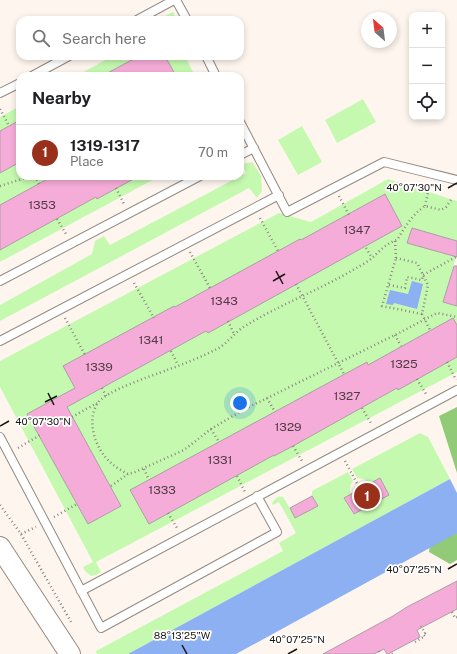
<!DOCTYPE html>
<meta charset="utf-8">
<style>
:root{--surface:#fff;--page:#f6f6f6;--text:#202124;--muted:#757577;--line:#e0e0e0;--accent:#99301b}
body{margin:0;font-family:"Public Sans",sans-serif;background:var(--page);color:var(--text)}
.controls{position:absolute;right:12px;top:12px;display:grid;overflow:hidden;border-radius:8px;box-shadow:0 2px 6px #0003}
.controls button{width:36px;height:36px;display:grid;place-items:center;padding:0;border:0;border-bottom:1px solid var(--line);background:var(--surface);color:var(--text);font:20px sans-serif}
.compass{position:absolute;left:361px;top:12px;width:36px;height:36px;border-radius:50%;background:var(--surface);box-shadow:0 2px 6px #0003;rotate:332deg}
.you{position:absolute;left:240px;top:403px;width:14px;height:14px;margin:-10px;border:3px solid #fff;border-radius:50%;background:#1a73e8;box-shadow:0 0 0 6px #1a73e833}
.badge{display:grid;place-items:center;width:26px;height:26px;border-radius:50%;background:var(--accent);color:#fff;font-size:13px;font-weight:700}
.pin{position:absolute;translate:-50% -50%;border:2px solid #fff;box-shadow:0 1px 4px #0006}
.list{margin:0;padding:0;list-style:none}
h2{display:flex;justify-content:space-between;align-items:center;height:52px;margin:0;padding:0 16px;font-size:17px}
h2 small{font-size:13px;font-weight:400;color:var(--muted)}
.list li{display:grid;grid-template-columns:26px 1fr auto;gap:12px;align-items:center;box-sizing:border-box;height:56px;padding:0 16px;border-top:1px solid var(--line)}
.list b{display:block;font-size:15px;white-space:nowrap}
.list p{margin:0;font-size:13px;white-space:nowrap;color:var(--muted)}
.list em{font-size:13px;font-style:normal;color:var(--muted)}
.icon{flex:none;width:22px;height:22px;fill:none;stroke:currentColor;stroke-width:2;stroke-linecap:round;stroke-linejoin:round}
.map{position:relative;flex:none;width:457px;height:654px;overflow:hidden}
.search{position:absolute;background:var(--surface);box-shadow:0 2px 6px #0003;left:16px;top:16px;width:228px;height:44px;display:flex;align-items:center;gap:10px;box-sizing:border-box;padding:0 14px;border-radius:12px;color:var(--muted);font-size:15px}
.panel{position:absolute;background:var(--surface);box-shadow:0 2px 6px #0003;left:16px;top:72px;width:228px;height:108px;border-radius:12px}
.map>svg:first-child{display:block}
.green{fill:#c5f9b0;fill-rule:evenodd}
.forest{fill:#91cb77}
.water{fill:#8cb0f1}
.building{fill:#f6acd8;stroke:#ab9ea5}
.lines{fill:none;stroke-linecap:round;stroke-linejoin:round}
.service-casing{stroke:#938a80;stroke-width:10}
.tertiary-casing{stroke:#938a80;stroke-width:22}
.path{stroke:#8c8681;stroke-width:2.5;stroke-dasharray:1 3;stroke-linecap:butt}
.service{stroke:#fff;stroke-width:8}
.tertiary{stroke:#fff;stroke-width:20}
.ticks{fill:none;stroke:#191512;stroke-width:1.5}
.labels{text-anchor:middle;stroke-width:3.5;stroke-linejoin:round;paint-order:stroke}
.number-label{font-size:12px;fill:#503b44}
.ticks-label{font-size:10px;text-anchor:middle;fill:#191512;stroke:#fff;stroke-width:3.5;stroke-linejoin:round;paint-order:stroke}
</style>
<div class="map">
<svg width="457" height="654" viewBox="0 0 457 654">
<rect width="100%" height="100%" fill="#fef6ee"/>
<!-- green -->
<path class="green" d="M173 12 177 20H164L163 17Z
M113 56H139L102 76H76Z
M165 56H185L195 76H176Z
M363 99 376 122 337 143 325 120Z
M20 106V120L0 131V117Z
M302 126 322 162 298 175 278 140Z
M20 162V176H53L0 205V173Z
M252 162 261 176 262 191 257 198 249 188 0 321V305L92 254 95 241 104 236 110 245 246 173 242 164Z
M65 176H160L0 262V250L81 205Z
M388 179 457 201V241L412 228 408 243 456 257 443 302 457 306V325L453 318 381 358 457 357V372L96 562 101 572 96 575 91 576 85 571 83 567 93 562 0 387V361L279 213 311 222ZM384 194 402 226 330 266 312 234ZM300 239 318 272 208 333 189 300ZM174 306 192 339 82 399 64 366ZM367 362 385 395 274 456 256 422ZM61 396 121 506 88 524 27 414ZM241 430 259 463 149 523 131 490Z
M420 433 428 437 450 479 128 654H97L96 651 283 551 279 543 296 533 279 502 273 505 272 503C275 499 278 495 283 497L296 518 317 506 312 496V491L348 472 353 481C350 485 349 489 351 494L344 498 353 514 389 495 380 478 368 484 364 479 357 478 352 469Z"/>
<!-- forest -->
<path class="forest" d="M457 407V473L439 416Z
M434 513 457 516V560L450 564 429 552Z"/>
<!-- water -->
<path class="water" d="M412 281 423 284 417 309 394 303 393 305 386 304 390 290 408 294Z
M450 479 457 493V533L236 654H128Z"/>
<!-- building -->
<path class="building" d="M139 56H165L176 76H102Z
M20 120V162L0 173V131Z
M53 176H139L97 199 96 197 0 250V205Z
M385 194 402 226 208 333 206 331 67 407 121 506 88 524 27 414 75 388 63 366 174 306 175 307 210 288 278 251 300 239 301 240Z
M412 228 457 241V257L407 243Z
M454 266H457V306L443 302Z
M453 318 457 325V357L398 390 397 388 293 446 274 456V455L149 524 130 490 367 362 368 365Z
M380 478 389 495 354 514 344 498Z
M312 496 318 506 295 518 290 508Z
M457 581V609L417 630 420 637 388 654H387L384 649 374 654H323L393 616 407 607Z"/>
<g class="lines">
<!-- service casing -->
<g class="service-casing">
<path id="service" d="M176 0 187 20
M137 20 174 0
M206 56 216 76
M32 76 69 56
M0 93 20 83
M240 122 287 212 384 162 457 180
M240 155 254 148
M0 281 200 176
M0 341 279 195
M0 437 101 628 277 532 257 496
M81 591 457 390"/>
</g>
<!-- tertiary casing -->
<g class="tertiary-casing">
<path id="tertiary" d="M0 547 70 654"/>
</g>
<!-- path -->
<path class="path" d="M136 56 137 57
M0 109 9 126
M35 176 39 184
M0 186 32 176
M116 188 124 204
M339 196 349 215
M451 200 446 207 441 210 425 206C412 215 405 227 397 240 386 243 379 252 371 259 367 262 362 265 358 267 322 289 281 304 245 326 235 332 227 344 217 349 201 357 184 364 167 370 152 376 104 391 97 404 86 423 96 449 110 462 115 467 122 471 128 474L135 472 184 450 211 429 243 410 395 335 437 313 457 317
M425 206 430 183
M260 218 278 251
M57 219 66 234
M395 241 396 258
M366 248 372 258
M190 252 210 288
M396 258 417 263 428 285 422 314 382 306Z
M134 283 154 318
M296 284 344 374
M389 285 405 288 407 277 422 280 423 275 456 257
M422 314 430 330
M65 318 85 355
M228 321 234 334
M395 335 401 346
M171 351 178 365
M447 362 456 380
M417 379 426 394
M102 388 106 396
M267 398 275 412
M362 408 372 425
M72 417 97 403
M211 429 219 442
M293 446 302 461
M18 448 40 435
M345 461 360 489
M144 469 149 480
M237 476 245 492
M111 486 128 474
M0 505 21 534 71 622
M168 513 177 528
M54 517 77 504
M21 534 36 527
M452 612 455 618 457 617
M415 642 425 636 423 634 425 633 421 626
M379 651 380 654
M392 654 395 652"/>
<!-- service -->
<use href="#service" class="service"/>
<!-- tertiary -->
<use href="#tertiary" class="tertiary"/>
</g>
<!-- ticks -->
<path class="ticks" d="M448 188 457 183M276 271 283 284M273 281 285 274M48 393 54 405M45 402 57 396M0 426 9 421M448 569 457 564M182 645 187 654M288 654 297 649"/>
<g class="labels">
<!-- number labels -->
<g class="number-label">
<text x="42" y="209">1353</text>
<text x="357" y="234">1347</text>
<text x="224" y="305">1343</text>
<text x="151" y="344">1341</text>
<text x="404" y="368">1325</text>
<text x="99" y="371">1339</text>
<text x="347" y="400">1327</text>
<text x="288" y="431">1329</text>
<text x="220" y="464">1331</text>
<text x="162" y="494">1333</text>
</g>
</g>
<g class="ticks-label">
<text x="414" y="191">40°07'30"N</text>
<text x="43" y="425">40°07'30"N</text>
<text x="414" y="573">40°07'25"N</text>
<text x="182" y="639">88°13'25"W</text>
<text x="297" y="643">40°07'25"N</text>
</g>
</svg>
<div class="controls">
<button>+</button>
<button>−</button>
<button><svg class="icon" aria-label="locate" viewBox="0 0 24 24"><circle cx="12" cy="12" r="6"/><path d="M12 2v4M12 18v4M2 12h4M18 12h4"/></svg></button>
</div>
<svg class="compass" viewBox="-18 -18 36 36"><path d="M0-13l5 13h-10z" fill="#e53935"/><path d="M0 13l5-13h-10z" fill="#757577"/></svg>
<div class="you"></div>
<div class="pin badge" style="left:367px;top:496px">1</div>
<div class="search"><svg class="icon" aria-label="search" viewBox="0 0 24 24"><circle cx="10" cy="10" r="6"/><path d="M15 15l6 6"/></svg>Search here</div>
<section class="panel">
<h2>Nearby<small></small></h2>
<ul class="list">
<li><span class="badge">1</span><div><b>1319-1317</b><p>Place</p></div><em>70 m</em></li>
</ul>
</section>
</div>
